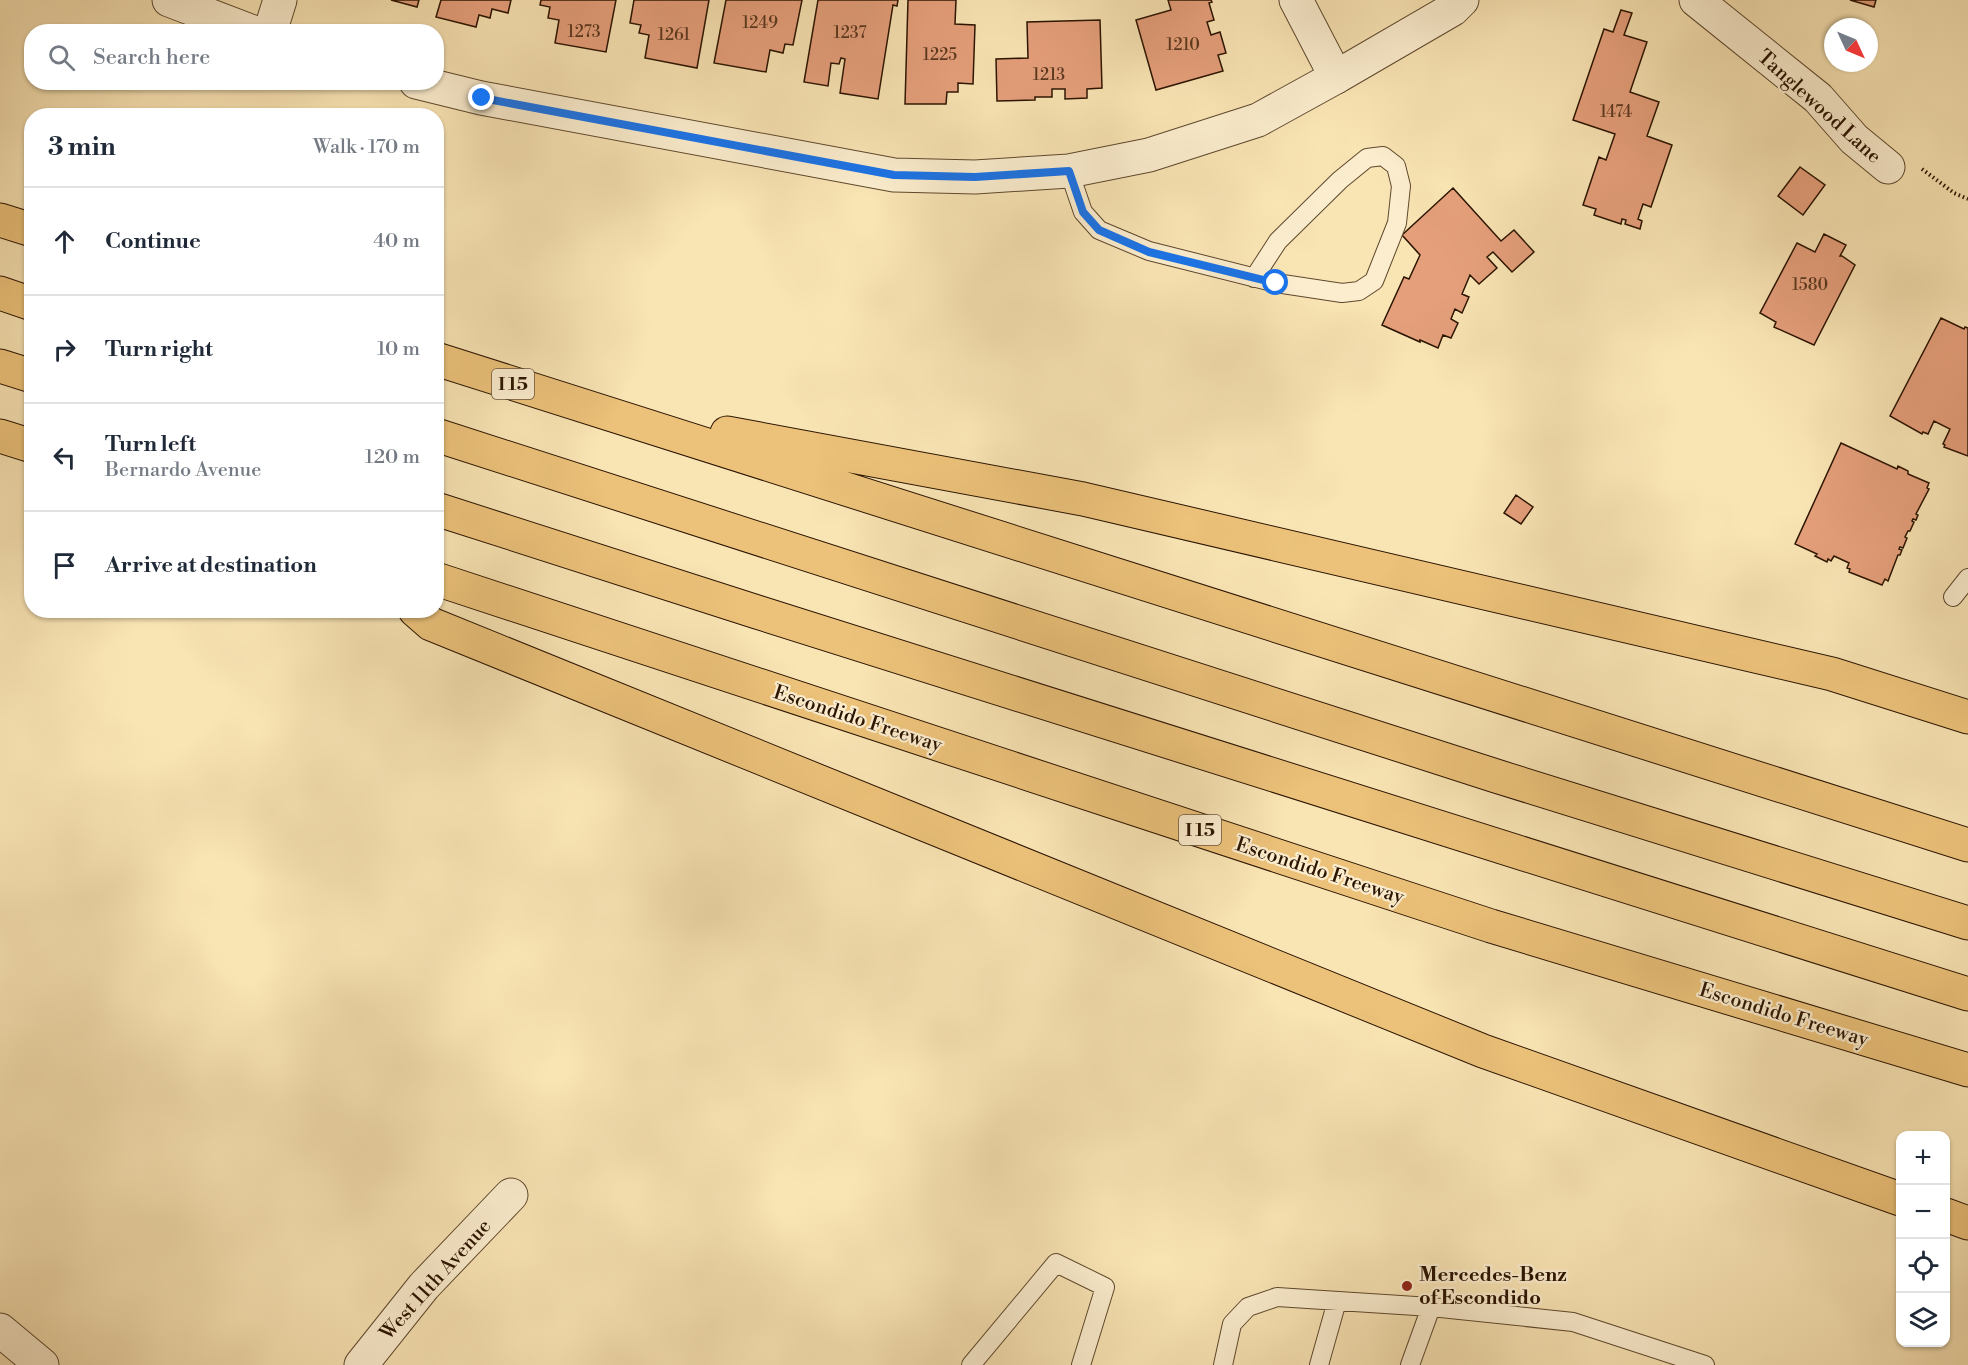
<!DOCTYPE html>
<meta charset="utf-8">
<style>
:root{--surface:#fff;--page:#f6f6f7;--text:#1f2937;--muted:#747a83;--line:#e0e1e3}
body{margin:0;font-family:"Libre Bodoni",serif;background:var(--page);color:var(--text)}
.controls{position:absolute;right:18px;bottom:18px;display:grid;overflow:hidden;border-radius:12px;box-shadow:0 2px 4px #0004}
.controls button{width:54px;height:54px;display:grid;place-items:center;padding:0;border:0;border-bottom:2px solid var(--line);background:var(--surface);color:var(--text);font:30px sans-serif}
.compass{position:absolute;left:1824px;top:18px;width:54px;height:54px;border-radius:50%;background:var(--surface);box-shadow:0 2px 4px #0004;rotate:134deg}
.stop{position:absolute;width:18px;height:18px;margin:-14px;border:4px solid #1a73e8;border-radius:50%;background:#fff}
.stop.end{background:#1a73e8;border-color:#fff;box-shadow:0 2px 6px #0008}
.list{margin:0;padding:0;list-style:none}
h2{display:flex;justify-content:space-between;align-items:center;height:78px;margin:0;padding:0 24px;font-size:26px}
h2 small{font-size:20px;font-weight:400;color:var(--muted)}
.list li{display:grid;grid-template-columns:39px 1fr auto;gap:18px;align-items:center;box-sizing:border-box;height:108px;padding:0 24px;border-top:2px solid var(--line)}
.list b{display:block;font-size:22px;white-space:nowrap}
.list p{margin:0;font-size:20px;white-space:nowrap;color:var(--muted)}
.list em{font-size:20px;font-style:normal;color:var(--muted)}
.icon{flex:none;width:33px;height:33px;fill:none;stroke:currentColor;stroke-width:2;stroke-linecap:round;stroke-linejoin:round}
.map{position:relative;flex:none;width:1968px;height:1365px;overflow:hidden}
.search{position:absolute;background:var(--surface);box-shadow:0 2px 4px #0004;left:24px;top:24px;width:420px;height:66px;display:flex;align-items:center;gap:15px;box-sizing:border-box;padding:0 21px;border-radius:24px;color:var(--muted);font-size:22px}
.panel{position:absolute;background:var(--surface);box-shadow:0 2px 4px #0004;left:24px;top:108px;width:420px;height:510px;border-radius:24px}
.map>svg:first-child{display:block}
.building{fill:#e59f7b;stroke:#2b1400;stroke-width:1.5}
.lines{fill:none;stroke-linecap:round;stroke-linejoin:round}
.service-casing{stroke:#5e482d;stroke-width:20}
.minor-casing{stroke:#5e482d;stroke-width:35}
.tertiary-casing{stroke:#5e482d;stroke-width:35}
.motorway-casing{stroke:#2b1400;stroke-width:35}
.path{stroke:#2b1400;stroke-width:4;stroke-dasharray:1.5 3;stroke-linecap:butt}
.service{stroke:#fbedce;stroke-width:18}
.minor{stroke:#fbedce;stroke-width:33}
.tertiary{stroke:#fbedce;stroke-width:33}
.motorway{stroke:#ecc27a;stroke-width:33}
.route{stroke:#1a73e8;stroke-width:8}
.poi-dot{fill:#8f2418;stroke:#fbedce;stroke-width:2}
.labels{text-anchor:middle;stroke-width:4.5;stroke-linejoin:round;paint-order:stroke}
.number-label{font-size:16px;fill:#5a371f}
.shield{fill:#fbedce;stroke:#69553e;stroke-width:1.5}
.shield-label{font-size:18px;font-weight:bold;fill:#2b1400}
.street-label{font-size:20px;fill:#2b1400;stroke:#fbedce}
.poi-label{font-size:20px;font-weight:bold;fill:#2b1400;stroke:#fbedce;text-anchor:start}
</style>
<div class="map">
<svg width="1968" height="1365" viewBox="0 0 1968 1365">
<rect width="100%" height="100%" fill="#f9e4b4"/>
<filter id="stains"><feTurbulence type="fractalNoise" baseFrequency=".00333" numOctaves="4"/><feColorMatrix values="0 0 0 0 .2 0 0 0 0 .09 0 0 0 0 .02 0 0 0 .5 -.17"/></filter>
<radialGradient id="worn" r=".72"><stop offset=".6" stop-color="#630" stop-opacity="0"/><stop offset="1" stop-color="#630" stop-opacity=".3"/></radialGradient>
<!-- building -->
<path class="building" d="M391 0H419L417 7Z
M441 0H511L508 13 492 9 490 18 479 15 476 27 436 17Z
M541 0H616L606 52 555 43 559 20 548 18 550 7 540 5Z
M634 0H709L697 68 645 58 649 35 639 33 641 25 630 23Z
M726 0H802L793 45 785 44 783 53 770 50 766 72 714 63Z
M818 0H898L897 6 893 5 878 99 840 93 845 59 841 58 839 64 831 63 828 86 804 82Z
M908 0H956L955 24 975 25 973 84 958 83V92H947L946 104H905Z
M1168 0H1211L1212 2 1209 3 1214 20 1207 22 1211 35 1220 32 1226 53 1218 55 1223 71 1156 90 1136 20 1171 10Z
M1850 0H1876L1874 7Z
M1621 10 1632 13 1624 35 1647 42 1630 92 1659 102 1647 136 1672 145 1651 207 1643 204 1638 219 1642 221 1640 229 1625 224 1626 220 1622 219 1621 224 1594 215 1596 209 1583 205 1599 157 1606 160 1615 134 1573 120 1604 29 1613 32Z
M1100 20 1102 88 1087 89V98L1065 99V89H1052V97H1035V100L997 101 996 59 1028 58 1027 22Z
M1800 167 1825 185 1803 215 1778 196Z
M1453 188 1501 241 1514 230 1534 252 1512 272 1493 252 1487 257 1497 268 1479 284 1470 275 1462 294 1469 297 1462 313 1455 309 1451 319 1458 323 1451 338 1443 335 1438 348 1420 340V342L1382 325 1404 277 1409 279 1420 255 1402 235Z
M1824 234 1846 245 1840 256H1842L1855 265 1814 345 1774 327 1776 322 1760 313 1797 243 1815 252Z
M1941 318 1964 329 1965 327 1968 328V456L1944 447 1945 445 1943 444 1950 429 1934 421 1928 434 1923 432 1922 434 1890 416Z
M1841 443 1897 469 1898 466 1908 471V474L1929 483 1927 488 1929 489 1916 514 1918 515 1916 520 1913 519 1912 521 1914 522 1910 531H1908L1905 537 1907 538 1903 548 1900 547 1899 549 1902 550 1900 555H1898L1888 581 1885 579 1882 585 1849 572 1850 569 1847 568 1849 563 1834 556 1831 561 1828 559 1827 562 1815 556 1817 554 1795 544Z
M1516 495 1533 507 1521 524 1504 513Z"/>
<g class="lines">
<!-- service casing -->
<g class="service-casing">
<path id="service" d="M1069 171 1083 212 1099 230 1149 251 1276 283 1342 293 1359 291 1374 281 1397 223 1401 186 1396 166 1383 156 1367 158 1340 180 1278 241 1254 278
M1953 597 1968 578
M971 1365 1056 1263 1105 1287 1081 1365
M1223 1365 1232 1324 1248 1307 1277 1297 1431 1307
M1319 1365 1337 1301
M1410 1365 1431 1307 1573 1322 1705 1365"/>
</g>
<!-- minor casing -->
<g class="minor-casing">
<path id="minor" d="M169 0 253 32
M1696 0 1818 98 1854 139 1888 167
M270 32 280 0
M416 82 481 98 894 175 975 177 1069 171 1149 155 1258 120 1336 77 1296 0
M0 1330 42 1365
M361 1365 424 1286 511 1195"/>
</g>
<!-- tertiary casing -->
<g class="tertiary-casing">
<path id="tertiary" d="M1336 77 1453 9 1462 0"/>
</g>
<!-- motorway casing -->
<g class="motorway-casing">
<path id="motorway" d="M0 220 32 230
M0 293 32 304
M436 359 1968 845
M0 366 32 376
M727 433 1083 499 1832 674 1968 717
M436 435 1496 776 1968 923
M0 436 32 446
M436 509 757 612 1968 994
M436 579 1491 926 1968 1070
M415 610 431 624 1483 1051 1900 1199
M1946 1215 1968 1223"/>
</g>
<!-- path -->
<path class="path" d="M1922 169 1954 193 1968 199"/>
<!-- service -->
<use href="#service" class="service"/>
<!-- minor -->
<use href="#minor" class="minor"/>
<!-- tertiary -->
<use href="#tertiary" class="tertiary"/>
<!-- motorway -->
<use href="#motorway" class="motorway"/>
</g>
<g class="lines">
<!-- route -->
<path class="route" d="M482 98 894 175 975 177 1069 171 1083 212 1099 230 1149 252 1276 283"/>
</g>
<!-- markers -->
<circle class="poi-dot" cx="1407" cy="1286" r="6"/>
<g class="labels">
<!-- number labels -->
<g class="number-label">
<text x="760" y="28">1249</text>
<text x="584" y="37">1273</text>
<text x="850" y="38">1237</text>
<text x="674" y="40">1261</text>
<text x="1183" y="50">1210</text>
<text x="940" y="60">1225</text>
<text x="1049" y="80">1213</text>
<text x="1616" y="117">1474</text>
<text x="1810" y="290">1580</text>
</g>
<!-- shield labels -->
<g class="shield">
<rect x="492" y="369" width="42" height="30" rx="4.5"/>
<rect x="1179" y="815" width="42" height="30" rx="4.5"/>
</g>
<g class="shield-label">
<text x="513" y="390">I 15</text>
<text x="1200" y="836">I 15</text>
</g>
<!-- street labels -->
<g class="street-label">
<text transform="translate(1820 106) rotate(42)" y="7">Tanglewood Lane</text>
<text transform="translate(858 718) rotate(18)" y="7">Escondido Freeway</text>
<text transform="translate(1320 870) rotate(18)" y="7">Escondido Freeway</text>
<text transform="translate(1784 1014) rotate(17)" y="7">Escondido Freeway</text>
<text transform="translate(435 1279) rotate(-48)" y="7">West 11th Avenue</text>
</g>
<!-- poi labels -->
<g class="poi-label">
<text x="1419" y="1281">Mercedes-Benz<tspan x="1419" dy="23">of Escondido</tspan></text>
</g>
</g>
<rect width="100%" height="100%" filter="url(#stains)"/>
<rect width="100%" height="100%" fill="url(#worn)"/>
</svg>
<div class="controls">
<button>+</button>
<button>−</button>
<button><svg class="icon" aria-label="locate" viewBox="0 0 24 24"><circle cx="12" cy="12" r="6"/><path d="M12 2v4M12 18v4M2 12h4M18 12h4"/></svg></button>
<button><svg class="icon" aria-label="layers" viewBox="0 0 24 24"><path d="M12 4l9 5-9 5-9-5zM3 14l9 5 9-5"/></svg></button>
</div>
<svg class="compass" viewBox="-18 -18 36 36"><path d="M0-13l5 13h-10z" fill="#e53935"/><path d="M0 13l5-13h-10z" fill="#747a83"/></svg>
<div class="stop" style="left:1276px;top:283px"></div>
<div class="stop end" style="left:482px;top:98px"></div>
<div class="search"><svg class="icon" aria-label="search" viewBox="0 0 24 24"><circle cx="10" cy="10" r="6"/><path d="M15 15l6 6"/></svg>Search here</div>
<section class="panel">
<h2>3 min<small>Walk · 170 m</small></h2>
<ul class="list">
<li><svg class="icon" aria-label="ahead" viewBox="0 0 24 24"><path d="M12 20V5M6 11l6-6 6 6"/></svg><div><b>Continue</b></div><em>40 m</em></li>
<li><svg class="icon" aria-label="right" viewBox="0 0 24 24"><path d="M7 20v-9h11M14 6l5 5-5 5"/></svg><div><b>Turn right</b></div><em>10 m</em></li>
<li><svg class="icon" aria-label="left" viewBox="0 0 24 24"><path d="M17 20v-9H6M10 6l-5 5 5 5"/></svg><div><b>Turn left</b><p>Bernardo Avenue</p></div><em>120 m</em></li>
<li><svg class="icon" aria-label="arrive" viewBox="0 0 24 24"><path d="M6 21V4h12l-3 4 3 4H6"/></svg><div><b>Arrive at destination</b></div></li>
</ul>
</section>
</div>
